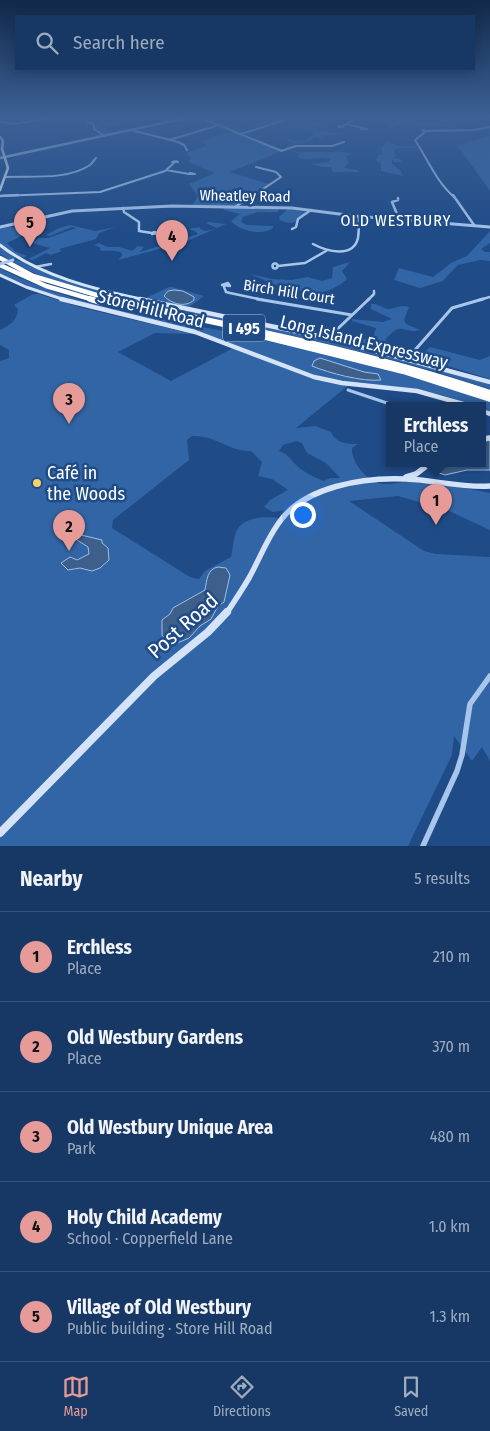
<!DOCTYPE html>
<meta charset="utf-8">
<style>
:root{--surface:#173865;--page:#203f6b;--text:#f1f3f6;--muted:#9eacbf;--line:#365279;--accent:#e69b98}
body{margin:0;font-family:"Fira Sans Condensed",sans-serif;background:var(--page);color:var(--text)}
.you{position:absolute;left:302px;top:514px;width:18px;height:18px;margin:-12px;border:4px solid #fff;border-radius:50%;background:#1a73e8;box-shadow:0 0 0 8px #1a73e833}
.badge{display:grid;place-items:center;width:32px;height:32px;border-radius:50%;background:var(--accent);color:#111;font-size:16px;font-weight:700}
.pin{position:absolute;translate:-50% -41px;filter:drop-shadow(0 1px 2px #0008)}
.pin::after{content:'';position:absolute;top:26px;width:18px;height:15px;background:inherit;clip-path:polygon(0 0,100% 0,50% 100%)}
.popup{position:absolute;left:386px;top:402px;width:100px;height:65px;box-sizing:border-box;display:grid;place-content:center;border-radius:0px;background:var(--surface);filter:drop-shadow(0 1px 4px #0005);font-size:16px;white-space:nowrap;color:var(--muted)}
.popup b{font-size:19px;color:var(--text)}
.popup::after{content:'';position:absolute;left:50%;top:100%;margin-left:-10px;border:10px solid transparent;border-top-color:var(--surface)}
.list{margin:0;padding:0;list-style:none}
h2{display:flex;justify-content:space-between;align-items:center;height:65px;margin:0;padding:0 20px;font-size:21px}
h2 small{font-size:16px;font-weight:400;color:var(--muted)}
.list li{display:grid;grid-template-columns:32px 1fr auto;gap:15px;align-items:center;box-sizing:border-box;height:90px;padding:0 20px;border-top:1px solid var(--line)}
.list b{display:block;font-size:19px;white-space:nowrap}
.list p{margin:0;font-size:16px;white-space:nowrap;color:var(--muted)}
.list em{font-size:16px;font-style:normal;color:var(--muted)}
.icon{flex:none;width:28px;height:28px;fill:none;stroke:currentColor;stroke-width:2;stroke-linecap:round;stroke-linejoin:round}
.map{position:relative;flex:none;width:490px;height:846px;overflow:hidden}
.search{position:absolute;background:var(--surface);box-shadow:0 2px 12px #0003;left:15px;right:15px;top:15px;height:55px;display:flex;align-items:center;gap:12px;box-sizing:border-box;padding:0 18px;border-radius:0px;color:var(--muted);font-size:19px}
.sheet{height:515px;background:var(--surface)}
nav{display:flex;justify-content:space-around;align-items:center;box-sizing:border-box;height:70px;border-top:1px solid var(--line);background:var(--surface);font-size:14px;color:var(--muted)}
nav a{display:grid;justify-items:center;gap:2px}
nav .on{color:var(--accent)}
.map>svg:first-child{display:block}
.green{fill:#3265a5;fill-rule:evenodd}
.water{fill:#3e5f8a;stroke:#9cc0ec}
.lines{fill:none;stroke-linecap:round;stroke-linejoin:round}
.minor-far3{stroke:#a8c6eb;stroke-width:2}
.minor-far2{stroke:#a8c6eb;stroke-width:2.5}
.minor-far1{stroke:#a8c6eb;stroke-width:3}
.minor{stroke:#a8c6eb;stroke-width:5.5}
.tertiary-far1{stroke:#a8c6eb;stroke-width:2.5}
.tertiary{stroke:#a8c6eb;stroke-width:3}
.secondary-far4{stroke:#d4e3f8;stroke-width:2.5}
.secondary-far3{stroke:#d4e3f8;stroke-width:3}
.secondary-far2{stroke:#d4e3f8;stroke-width:4.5}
.secondary-far1{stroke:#d4e3f8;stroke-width:5.5}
.secondary{stroke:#d4e3f8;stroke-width:8}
.motorway-far1{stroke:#fff;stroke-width:4.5}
.motorway{stroke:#fff;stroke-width:6}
.tertiary-bridge{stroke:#a8c6eb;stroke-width:3}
.poi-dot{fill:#f9d168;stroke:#1f4b87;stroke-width:2}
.labels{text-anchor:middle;stroke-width:5;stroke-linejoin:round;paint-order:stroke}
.far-street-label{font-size:15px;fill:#fff;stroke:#1f4b87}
.far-quarter-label{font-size:16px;letter-spacing:1px;fill:#fff;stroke:#1f4b87}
.shield{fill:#1f4b87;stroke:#bcc9db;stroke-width:1}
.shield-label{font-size:16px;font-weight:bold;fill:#fff}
.street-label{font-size:18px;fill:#fff;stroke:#1f4b87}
.poi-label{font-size:18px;fill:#fff;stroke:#1f4b87;text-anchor:start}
.near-street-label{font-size:21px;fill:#fff;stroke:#1f4b87}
</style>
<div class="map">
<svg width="490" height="846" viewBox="0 0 490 846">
<rect width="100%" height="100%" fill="#1f4b87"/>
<!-- green -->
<path class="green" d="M90 117H109L105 119 126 123 101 127 115 133 104 136 94 128 100 122Z
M200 117H208L240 129 282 117H290L238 132 282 151 230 172 269 184 232 207 278 209V212H258L243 217 241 221 246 225 273 226V228C262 236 240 231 231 221L240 214 224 210 223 208 192 206 198 196 189 184 215 173 188 162 191 158 186 153 207 146 202 141 233 131Z
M393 117H452L450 119 456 121 446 122 452 126 439 127 433 125 420 127 414 124 405 123 388 130 389 127 385 124 371 121 386 123 384 119 393 118Z
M294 120 325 124 322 127 317 126 310 129 319 128 315 130 346 134 320 136 326 139 316 137C306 144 299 145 287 141L288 139 304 141 315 133 290 126 297 124Z
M490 136V191L457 145Z
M386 141 398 146H416L415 148H399L393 150 397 156 393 158 399 159 402 162H394L392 159V164L400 170 403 176 381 171V164L376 160 378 156 383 154 381 149Z
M294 152H343L353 154 346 156 348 163 344 168 357 170 359 172H333L331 167H322L311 164 329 162 330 159C315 155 310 162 298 157L300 154Z
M288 209 306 212C297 222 293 226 280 220L279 217Z
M209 222 226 224 185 242 118 260 122 256V253C114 249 107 252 99 250L101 248 94 245 99 243 107 247H119L136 252 132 251 138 246 144 247 140 252 198 234 195 231 188 229 200 227V229L206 231 217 228 206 223Z
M7 225 26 234 7 243 16 252 27 256 18 259 14 256 15 258 9 260 0 254V246L9 253 0 244V227Z
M70 225 95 231 115 227 99 233 96 239 59 249 62 251 51 255 46 253 33 260 28 259 50 248 32 243 39 238H48L76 228 72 227 50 236 46 235 59 228Z
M490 231V243L481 249 485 252H490V261L480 260 458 265 443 281 420 288 394 280 399 268 433 277 451 263 467 256Z
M18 260 36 269 96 289 300 333 490 383V389C407 361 320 341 234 323 166 309 71 297 13 262Z
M350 262 342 271 347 279C339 286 327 293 315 293 295 292 269 284 251 274L272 279 291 280 308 277 322 281 332 278 333 267Z
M0 268C71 306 155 317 233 333 320 350 407 371 490 402V412L482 409V406H475L442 395 410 389 344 382 318 376 187 328 75 302 31 287 0 274Z
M169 287H172L204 296 189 307 146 298Z
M33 294H39L79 307 193 334 155 333 118 352 171 381 233 348 308 375 350 384 296 428 315 426 331 432C336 443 346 444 358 444L352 448C351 461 365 479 378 483 388 486 399 482 409 482 436 484 463 487 490 493V530L449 511 398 496 349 501 424 551 436 554 490 557V761L482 747 472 761 454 736 452 755 408 846H0V361L9 358V350L0 345V330C10 325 17 321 18 309L14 305ZM192 436C216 435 227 451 251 451L262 462 258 476 272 479 288 490 270 500 264 507 273 512 284 510 280 518C265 516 242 517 236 532 233 540 233 549 231 557L205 571 199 579 190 577 112 528 113 520 189 460 187 440ZM296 441 302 443 307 453 326 463 340 478H330L324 481C315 478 302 471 295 464 290 458 287 454 279 451L283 445Z
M371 304C378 303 381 308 388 309 395 309 401 304 409 307L404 320 406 324 420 330C402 335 403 319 385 340L390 344 406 349V353L338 337V334L341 332 364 339 373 338 376 328 352 321V319L383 322 392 319 371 309Z
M430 347 480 360 490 356V379L419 357Z"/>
<!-- water -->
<path class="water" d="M174 290 183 291 194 297V300C185 308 172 304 164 296L168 291Z
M320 358 364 372 378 374 381 380C362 382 329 373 312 366L314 361Z
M490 439V470H467L445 475 433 471V466L435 464H482V443Z
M81 535 102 540V543L108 548 109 560 100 568 92 571 80 568 68 570 61 563 70 557 77 560 89 554 88 547 77 540 76 538Z
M218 567 226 568 230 575 224 602 218 606 211 619 200 626 189 638 175 644 168 642 162 635V620L170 614 173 608 205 590C207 580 207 569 218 567Z"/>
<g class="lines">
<!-- minor-far3 -->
<path class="minor-far3" d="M198 117 282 151
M488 117 490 118
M0 122 13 124 58 117
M87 122 94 124V129L104 136
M346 124 362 128
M340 126 343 127H338Z
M343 126 358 117
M363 128 367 129H361Z
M131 130 178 142 184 145 187 150
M425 131H427L423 130 424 133 415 140C428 160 436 181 454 197
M427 131 473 130 490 127
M241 134 294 117
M169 140 219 125
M281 151 296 146H332L344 142
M176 161 178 162H172Z
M91 164 96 158
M166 170 189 174
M190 173 195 174H189Z
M6 177C32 176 68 180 90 165
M0 196 100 192 165 171 174 163
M251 197 281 177 276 172 256 167"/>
<!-- minor-far2 -->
<path class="minor-far2" d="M453 195 474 225
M0 196 18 195
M398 198V200L392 202 399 219
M235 207 253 195
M123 208 124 212 139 222V231L152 233
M292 229 296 227 298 219 311 210
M154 232 158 233 152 234Z
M313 244C326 251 353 259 358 238 359 231 359 224 359 217
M272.5 266a2.5 2.5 0 1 1 5 0a2.5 2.5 0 1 1-5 0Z
M278 266 305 263 326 251
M35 267 51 264
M228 283 230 286 222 285Z
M224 287 226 292 230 293 263 300
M368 300 374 294V291
M479 300 490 297"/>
<!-- minor-far1 -->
<path class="minor-far1" d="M257 299 352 315
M328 338 369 299
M408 358 452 308 483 299
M348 390 396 406"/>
<!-- minor -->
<path class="minor" d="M423 846 457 771 462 755 470 704 490 676"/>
<!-- tertiary-far1 -->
<path class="tertiary-far1" d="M0 158 191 117"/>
<!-- tertiary -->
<path class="tertiary" d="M0 227 72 211 172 206 292 208 355 216 490 227"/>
<!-- secondary-far4 -->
<path class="secondary-far4" d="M0 137 3 141 2 149 8 168 0 190"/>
<!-- secondary-far3 -->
<path class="secondary-far3" d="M0 245C39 276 97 290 146 300
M0 275 26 287 65 300"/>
<!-- secondary-far2 -->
<path class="secondary-far2" d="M61 299 195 332 314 377 342 383 417 391 470 406
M140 299 328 338 490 382
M482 411 490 414"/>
<!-- secondary-far1 -->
<path class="secondary-far1" d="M482 439 490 438
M406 477 416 474 429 464
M226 614C234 602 242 590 249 578 259 560 266 541 278 524 303 486 365 477 406 479 434 480 462 488 490 486"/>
<!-- secondary -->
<path class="secondary" d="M0 833 154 676 208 632 227 612"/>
<!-- motorway-far1 -->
<path class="motorway-far1" d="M0 258 33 276 113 300
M0 265 46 286 94 300"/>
<!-- motorway -->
<path class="motorway" d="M90 299 100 302
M107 299C236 327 365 351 490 393
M262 336 403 371 490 399"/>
<!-- tertiary-bridge -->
<path class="tertiary-bridge" d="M0 264 13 260"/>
</g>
<!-- sky -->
<linearGradient id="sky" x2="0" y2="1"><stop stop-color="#11294a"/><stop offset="0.5" stop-color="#3c6196"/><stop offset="1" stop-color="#3c6196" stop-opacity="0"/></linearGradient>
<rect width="490" height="235" fill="url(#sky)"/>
<!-- markers -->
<circle class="poi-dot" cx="37" cy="483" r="5"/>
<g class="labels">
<!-- far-street labels -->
<g class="far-street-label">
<text transform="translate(245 196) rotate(1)" y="5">Wheatley Road</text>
<text transform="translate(289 292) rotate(9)" y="5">Birch Hill Court</text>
</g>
<!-- far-quarter labels -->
<g class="far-quarter-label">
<text x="396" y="226">OLD WESTBURY</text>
</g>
<!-- shield labels -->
<rect class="shield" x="223" y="314.5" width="42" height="27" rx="4"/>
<g class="shield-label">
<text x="244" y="334">I 495</text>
</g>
<!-- street labels -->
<g class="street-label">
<text transform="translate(151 309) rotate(14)" y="6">Store Hill Road</text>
<text transform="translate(364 342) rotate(14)" y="6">Long Island Expressway</text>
</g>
<!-- poi labels -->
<g class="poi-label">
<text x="47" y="479">Café in<tspan x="47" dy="21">the Woods</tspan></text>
</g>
<!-- near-street labels -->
<g class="near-street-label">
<text transform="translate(183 626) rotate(-42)" y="7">Post Road</text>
</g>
</g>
</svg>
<div class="you"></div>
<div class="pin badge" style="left:436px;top:525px">1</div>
<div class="popup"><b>Erchless</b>Place</div>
<div class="pin badge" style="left:69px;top:551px">2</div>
<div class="pin badge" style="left:69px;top:424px">3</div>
<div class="pin badge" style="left:172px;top:261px">4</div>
<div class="pin badge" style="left:30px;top:247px">5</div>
<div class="search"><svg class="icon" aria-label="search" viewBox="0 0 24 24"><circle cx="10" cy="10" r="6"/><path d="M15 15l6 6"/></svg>Search here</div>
</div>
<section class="sheet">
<h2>Nearby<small>5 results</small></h2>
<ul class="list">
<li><span class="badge">1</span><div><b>Erchless</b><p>Place</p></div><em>210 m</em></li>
<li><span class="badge">2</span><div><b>Old Westbury Gardens</b><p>Place</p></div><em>370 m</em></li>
<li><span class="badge">3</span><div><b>Old Westbury Unique Area</b><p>Park</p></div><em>480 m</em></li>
<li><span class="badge">4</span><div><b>Holy Child Academy</b><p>School · Copperfield Lane</p></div><em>1.0 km</em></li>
<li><span class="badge">5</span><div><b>Village of Old Westbury</b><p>Public building · Store Hill Road</p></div><em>1.3 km</em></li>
</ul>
</section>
<nav>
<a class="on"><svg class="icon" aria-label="map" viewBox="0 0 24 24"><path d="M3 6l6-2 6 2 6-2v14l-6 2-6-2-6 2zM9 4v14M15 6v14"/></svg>Map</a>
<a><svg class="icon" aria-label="directions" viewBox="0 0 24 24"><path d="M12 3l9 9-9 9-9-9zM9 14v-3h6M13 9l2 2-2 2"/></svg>Directions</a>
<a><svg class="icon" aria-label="saved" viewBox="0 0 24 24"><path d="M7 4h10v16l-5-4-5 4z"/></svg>Saved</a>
</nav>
